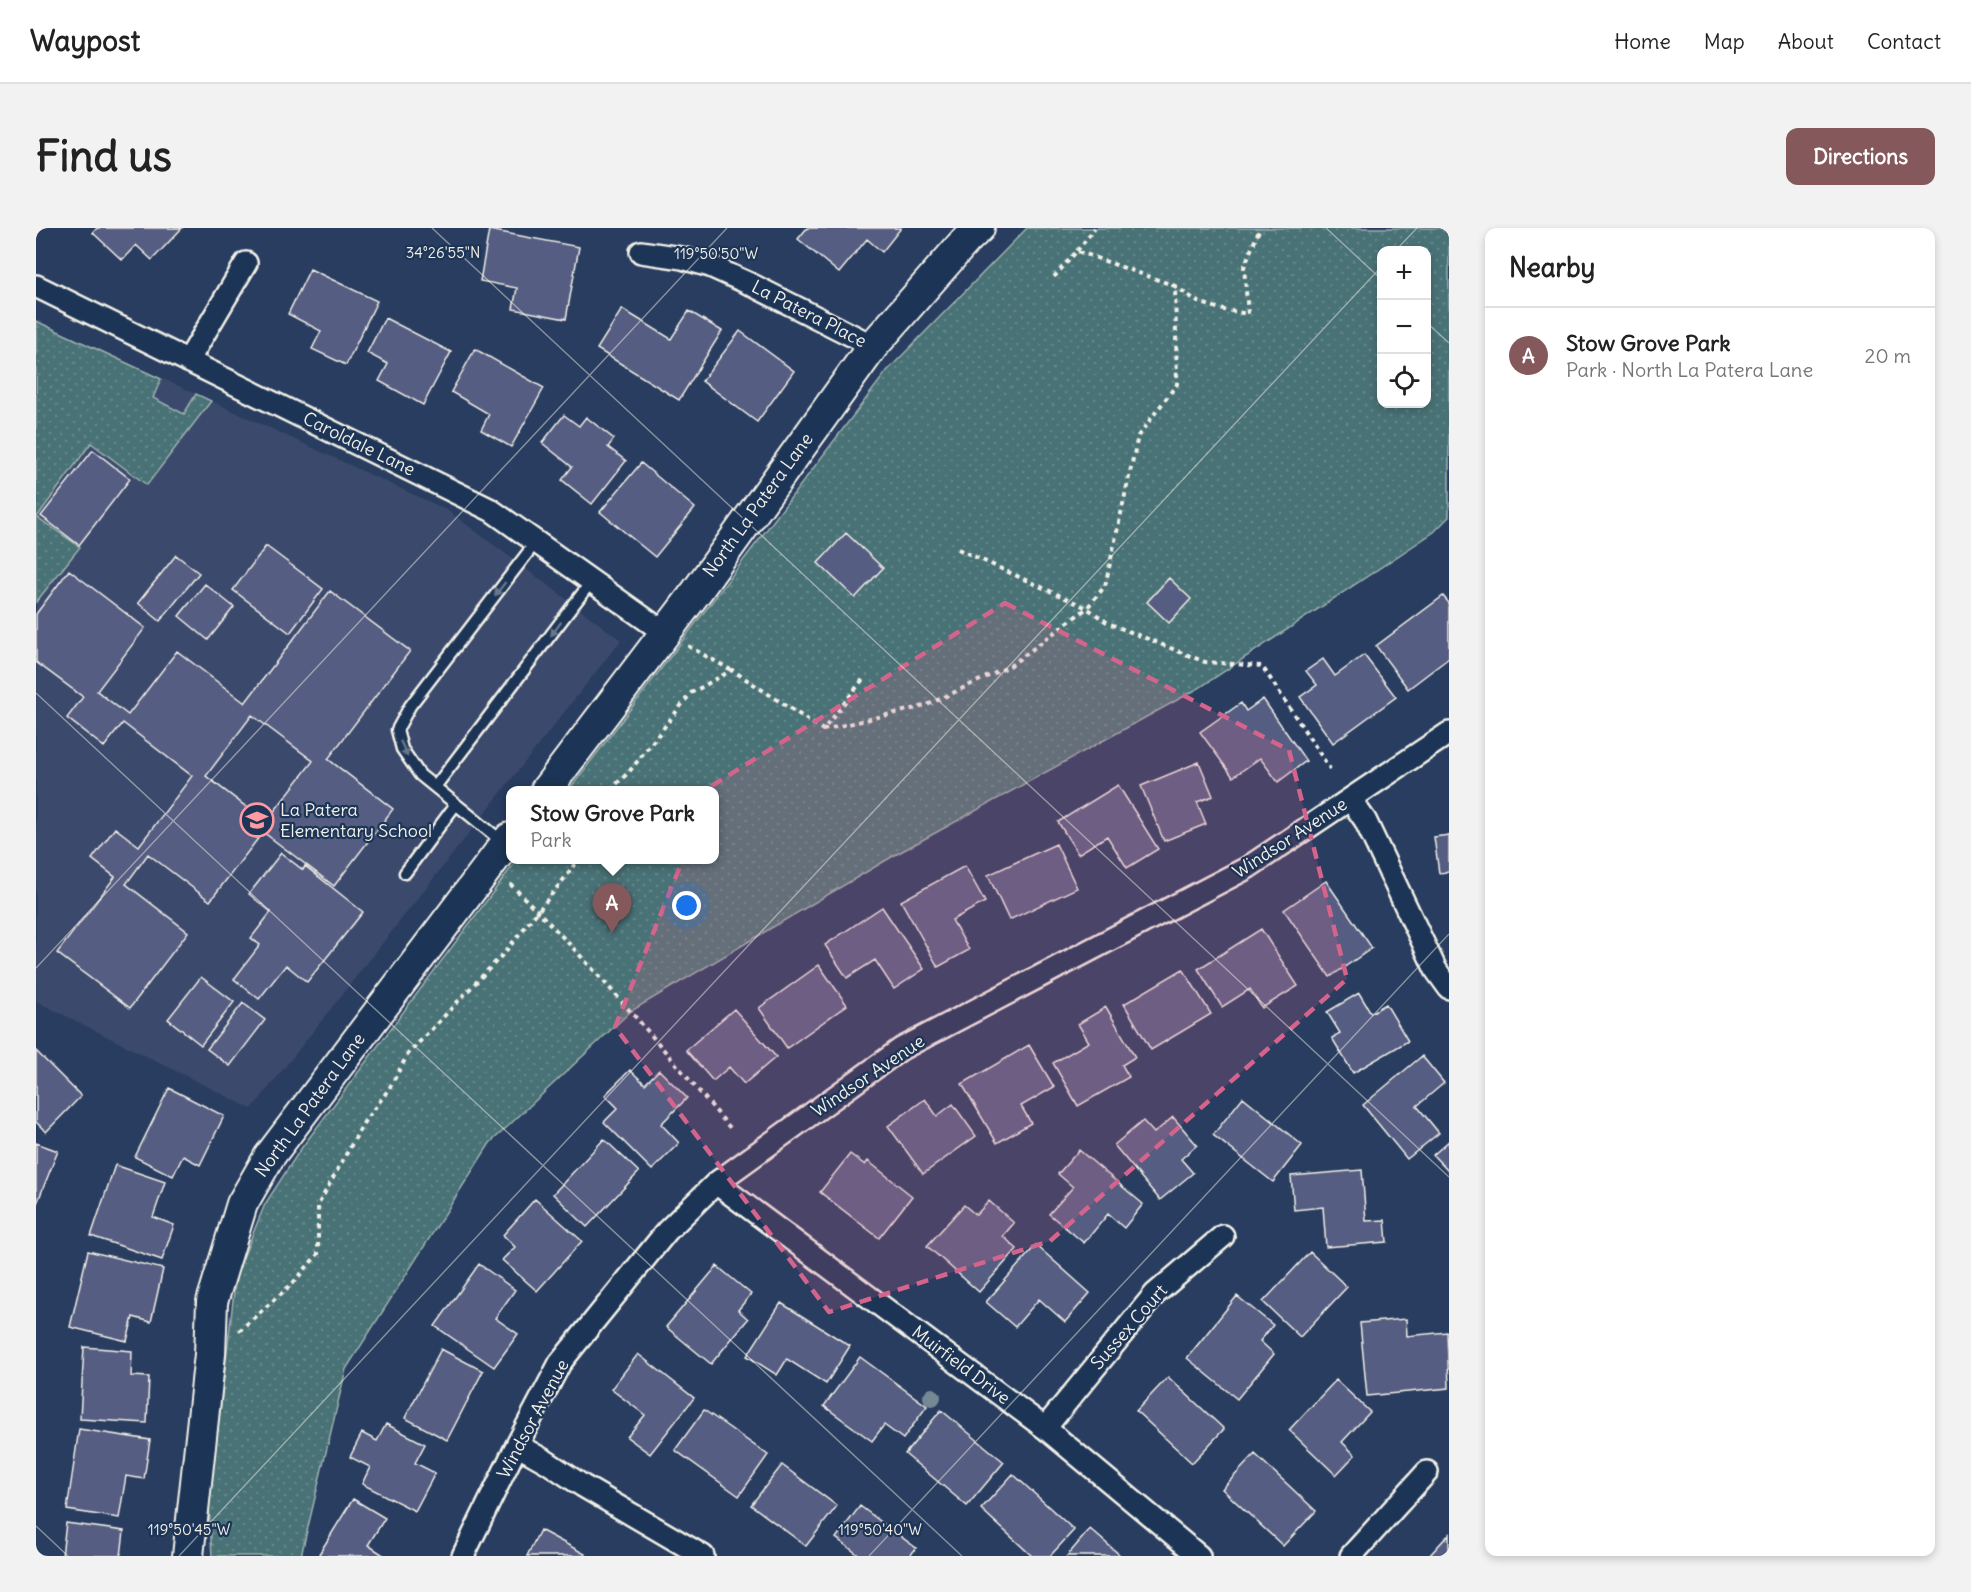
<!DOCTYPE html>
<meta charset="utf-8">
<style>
:root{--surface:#fff;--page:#f2f2f2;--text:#222;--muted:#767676;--line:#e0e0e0;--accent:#85585c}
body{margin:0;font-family:Delius,sans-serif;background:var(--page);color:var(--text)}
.controls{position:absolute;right:18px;top:18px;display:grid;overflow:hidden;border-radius:12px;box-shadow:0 3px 9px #0003}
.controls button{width:54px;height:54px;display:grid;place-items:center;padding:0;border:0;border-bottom:2px solid var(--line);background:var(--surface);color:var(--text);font:30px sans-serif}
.you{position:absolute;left:651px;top:678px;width:21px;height:21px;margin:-15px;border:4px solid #fff;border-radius:50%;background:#1a73e8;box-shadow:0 0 0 9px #1a73e833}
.badge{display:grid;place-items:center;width:39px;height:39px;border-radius:50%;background:var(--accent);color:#fff;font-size:20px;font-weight:700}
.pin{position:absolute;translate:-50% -50px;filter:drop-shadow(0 2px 3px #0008)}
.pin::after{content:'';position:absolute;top:32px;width:21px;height:18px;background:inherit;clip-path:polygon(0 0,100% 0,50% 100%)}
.popup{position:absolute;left:470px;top:558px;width:213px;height:78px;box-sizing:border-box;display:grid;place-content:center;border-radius:12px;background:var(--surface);filter:drop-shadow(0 2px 4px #0005);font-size:20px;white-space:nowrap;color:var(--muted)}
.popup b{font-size:22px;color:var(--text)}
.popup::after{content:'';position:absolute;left:50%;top:100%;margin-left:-12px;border:12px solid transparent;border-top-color:var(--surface)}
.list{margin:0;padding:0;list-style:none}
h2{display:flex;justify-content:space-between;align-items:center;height:78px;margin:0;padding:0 24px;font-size:26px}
h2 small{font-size:20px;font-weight:400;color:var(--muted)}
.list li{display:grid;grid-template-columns:39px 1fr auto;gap:18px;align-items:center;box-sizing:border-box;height:96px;padding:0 24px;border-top:2px solid var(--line)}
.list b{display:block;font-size:22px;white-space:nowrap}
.list p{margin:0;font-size:20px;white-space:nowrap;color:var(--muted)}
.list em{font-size:20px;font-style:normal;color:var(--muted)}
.icon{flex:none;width:33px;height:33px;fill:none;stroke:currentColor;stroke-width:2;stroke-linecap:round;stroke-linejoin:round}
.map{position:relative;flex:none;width:1413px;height:1328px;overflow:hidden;border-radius:12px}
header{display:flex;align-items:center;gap:36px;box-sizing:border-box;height:84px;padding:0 30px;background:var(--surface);border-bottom:2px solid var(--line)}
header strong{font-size:28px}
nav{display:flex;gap:33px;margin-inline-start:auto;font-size:21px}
.intro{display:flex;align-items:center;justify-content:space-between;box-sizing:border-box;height:144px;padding:0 36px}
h1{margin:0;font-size:42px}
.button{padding:15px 27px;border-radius:12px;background:var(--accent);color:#fff;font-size:21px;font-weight:700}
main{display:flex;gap:36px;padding:0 36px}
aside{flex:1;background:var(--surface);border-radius:12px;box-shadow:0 3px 9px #0003}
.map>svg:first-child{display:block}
.built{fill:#3a4a6d}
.grass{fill:url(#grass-dots);stroke:#9eb2af;stroke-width:1.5;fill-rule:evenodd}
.building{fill:#565d82;stroke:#f4f1e8;stroke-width:1.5;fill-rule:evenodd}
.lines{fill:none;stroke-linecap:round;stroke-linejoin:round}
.lane-casing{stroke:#f4f1e8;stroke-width:15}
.street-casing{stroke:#f4f1e8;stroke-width:26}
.secondary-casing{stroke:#f4f1e8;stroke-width:34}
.path{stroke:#f4f1e8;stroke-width:4;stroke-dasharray:4.5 4.5;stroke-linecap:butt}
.lane{stroke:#1d3557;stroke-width:10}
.street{stroke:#1d3557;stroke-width:21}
.secondary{stroke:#1d3557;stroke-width:30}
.tree{fill:#778895}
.oneway{fill:#68778a}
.marked{fill:#d4648c;fill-opacity:0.2;stroke:#d4648c;stroke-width:4.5;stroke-dasharray:12 8;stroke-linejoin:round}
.ticks{fill:none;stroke:#f4f1e8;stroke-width:1.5;stroke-opacity:0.45}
.labels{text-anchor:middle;stroke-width:4.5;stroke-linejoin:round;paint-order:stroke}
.street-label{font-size:18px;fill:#f4f1e8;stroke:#1d3557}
.poi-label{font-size:18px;fill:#f4f1e8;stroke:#1d3557;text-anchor:start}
.ticks-label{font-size:15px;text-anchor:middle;fill:#f4f1e8;stroke:#1d3557;stroke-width:4.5;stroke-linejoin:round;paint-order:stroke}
</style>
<header>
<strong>Waypost</strong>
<nav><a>Home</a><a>Map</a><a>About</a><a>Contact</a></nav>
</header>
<div class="intro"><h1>Find us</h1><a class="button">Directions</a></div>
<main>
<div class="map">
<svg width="1413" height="1328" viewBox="0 0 1413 1328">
<defs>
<pattern id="grass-dots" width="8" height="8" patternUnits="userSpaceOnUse" patternTransform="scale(1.5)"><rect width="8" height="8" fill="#497276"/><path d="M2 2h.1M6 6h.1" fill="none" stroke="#64878a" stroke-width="1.8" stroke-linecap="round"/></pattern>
</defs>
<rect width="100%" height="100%" fill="#283d60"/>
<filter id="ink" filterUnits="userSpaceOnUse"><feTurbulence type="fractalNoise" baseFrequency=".0167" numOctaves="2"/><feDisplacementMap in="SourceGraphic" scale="12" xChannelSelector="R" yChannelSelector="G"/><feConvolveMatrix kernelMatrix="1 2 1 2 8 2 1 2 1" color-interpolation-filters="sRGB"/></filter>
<g filter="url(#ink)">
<!-- built -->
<path class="built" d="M0 92 411 282 585 412 216 881 0 773Z"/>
<!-- grass -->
<path class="grass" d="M991 0H1413V289L1398 304 1163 460 859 627 595 783 454 915 310 1141 265 1328H176L173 1277 200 1047 229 976 264 922 481 632H678V562H533L851 143ZM1346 22H1390V176H1346Z
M0 93 125 151 117 170 148 186 160 166 175 173 111 257 55 215 1 289 44 319 0 374Z"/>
<!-- building -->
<path class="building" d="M61 0H146L116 32 100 17 86 32 57 5Z
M771 0H865L846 24 831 11 803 45 762 11Z
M453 2 543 19 530 91 477 81 481 60 444 53Z
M274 41 341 73 310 137 276 121 285 103 252 86Z
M586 81 635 111 653 83 686 103 643 172 561 121Z
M349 90 415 124 387 177 343 153 352 136 331 125Z
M704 103 758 143 721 194 666 153Z
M439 121 508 160 475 219 445 202 453 186 415 164Z
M528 187 543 198 550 189 578 211 572 219 590 233 556 276 526 252 536 239 506 215Z
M57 222 94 251 43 317 5 288Z
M605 235 659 280 619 329 564 284Z
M810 305 847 340 819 370 782 335Z
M230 318 287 361 254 405 197 362Z
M140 327 163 345 124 393 102 375Z
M33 342 109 400 61 463 92 487 141 423 209 475 294 363 374 423 292 531 357 581 298 658 227 604 174 673 112 626 90 656 152 704 94 780 21 725 79 649 56 631 79 600 103 618 156 548 87 495 68 519 31 490 47 469 0 434V386ZM216 487 277 533 230 594 170 548Z
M1133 350 1155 371 1133 395 1111 374Z
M169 356 198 379 172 412 143 388Z
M1407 368 1413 375V430L1372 461 1340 418Z
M1328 427 1360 469 1297 515 1264 469 1281 457 1270 443 1287 431 1299 448Z
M1227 471 1270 533 1242 554 1224 530 1197 549 1164 504 1205 475 1210 483Z
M1163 534 1177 568 1161 574 1170 596 1128 613 1105 558Z
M1082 557 1122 621 1091 640 1071 608 1042 626 1022 594Z
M1413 607V644L1403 645 1398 609Z
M1020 616 1041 660 973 692 952 647Z
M245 625 267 642 269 638 327 684 271 754 250 737 223 771 198 751 224 717 215 710 235 684 213 666Z
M929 638 949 674 916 692 933 722 902 739 865 673Z
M1290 653 1336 720 1294 749 1248 682Z
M846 679 888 741 858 761 839 732 811 750 789 717Z
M1225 701 1262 758 1226 780 1214 761 1186 779 1162 741Z
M783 737 811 777 751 820 723 780Z
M1147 741 1175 786 1115 822 1088 776Z
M165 749 198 774 165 817 132 791Z
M1323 765 1335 785 1350 776 1372 813 1317 845 1296 810 1304 805 1291 784Z
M207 775 229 792 194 838 171 821Z
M1070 779 1099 829 1086 837 1093 849 1042 878 1017 835 1053 814 1042 796Z
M698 781 740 829 708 856 693 839 677 853 650 822Z
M993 817 1018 859 985 878 995 895 961 915 926 856Z
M0 823 45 868 10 904 0 894Z
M1386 828 1408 855 1381 878 1403 905 1371 931 1327 877Z
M594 842 609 856 623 842 651 870 625 896 643 915 616 942 568 894 582 880 569 867Z
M133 860 188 888 164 937 147 928 137 948 99 929Z
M1207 869 1266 917 1237 954 1177 907Z
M889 871 901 888 917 876 940 908 887 946 852 898Z
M1137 889 1161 917 1145 931 1157 945 1124 972 1078 917 1107 893 1118 905Z
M568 911 603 944 551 999 517 966Z
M1413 913V944L1397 927Z
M0 915 22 923 0 978Z
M1043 922 1107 976 1088 1000 1072 986 1048 1015 1013 986 1037 959 1022 946Z
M814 926 829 937 832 933 876 968 843 1010 784 964Z
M79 937 129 954 117 989 138 997 126 1032 55 1008Z
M1326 942 1330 993 1349 992 1351 1014 1290 1019 1287 979 1258 982 1255 948Z
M499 971 546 1013 501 1063 466 1032 479 1019 467 1007Z
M953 973 978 995 967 1008 981 1021 943 1064 891 1018 928 977 940 987Z
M1000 1017 1054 1065 1029 1094 1003 1071 979 1099 950 1074Z
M52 1023 127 1041 115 1094 97 1089 91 1113 34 1099Z
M1274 1024 1311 1059 1264 1109 1227 1074Z
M443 1036 479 1062 459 1090 482 1106 458 1139 399 1098Z
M681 1038 715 1066 702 1082 712 1091 675 1136 630 1099Z
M1201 1068 1237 1097 1224 1113 1238 1126 1201 1171 1151 1130Z
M745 1075 814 1118 790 1156 751 1131 741 1147 711 1128Z
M1370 1091 1371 1108 1411 1104 1413 1160 1331 1168 1324 1095Z
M48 1119 96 1123 95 1148 113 1149 111 1195 44 1191Z
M405 1121 447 1143 411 1212 369 1190Z
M602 1126 658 1170 614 1226 591 1209 609 1187 575 1161Z
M824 1129 891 1178 867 1211 848 1197 836 1213 788 1178Z
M1132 1149 1188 1201 1156 1235 1100 1183Z
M1300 1152 1334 1184 1306 1214 1319 1227 1300 1247 1253 1202Z
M668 1182 732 1227 703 1268 639 1222Z
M905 1182 968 1234 931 1278 869 1226Z
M350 1196 389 1216 379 1235 399 1245 379 1283 326 1256 334 1239 314 1229 326 1205 341 1213Z
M43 1201 114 1212 108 1251 90 1248 83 1290 31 1282Z
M1219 1226 1280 1283 1247 1318 1186 1261Z
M746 1237 801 1278 770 1318 715 1277Z
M977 1246 1038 1302 1014 1328H996L945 1281Z
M317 1271 349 1290 332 1317 349 1328H285L283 1326Z
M824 1278 880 1320 874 1328H824L800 1310Z
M30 1295 88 1303 85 1328H26Z
M1054 1301 1085 1328H1031Z
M504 1302 549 1326 548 1328H491Z
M1413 1306V1328H1393Z"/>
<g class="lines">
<!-- lane casing -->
<g class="lane-casing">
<path id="lane" d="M399 559 555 354
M468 615 384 547 366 521 361 502 374 478 500 314
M369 645 420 576"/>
</g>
<!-- street casing -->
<g class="street-casing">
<path id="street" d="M605 24 646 30 674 38 714 56 837 118
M0 58 455 282 629 405
M152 133 210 35
M1314 571 1329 592 1400 742 1413 760
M680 955 1009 1200 1163 1328
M1009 1200 1119 1066 1187 1008
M481 1217 511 1234 547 1258 667 1328
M427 1328 481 1217 524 1135 631 1003 680 955 865 821 1211 640 1413 505
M1315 1328 1391 1244"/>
</g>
<!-- secondary casing -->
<g class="secondary-casing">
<path id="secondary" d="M510 562 661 363 837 118 930 12 943 0
M152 1328 174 1126 176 1074 206 976 233 929 474 610"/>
</g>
<!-- path -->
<path class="path" d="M1041 23 1059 0
M1018 49 1041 23 1139 58
M922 321 1051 380 1072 395 1169 434 1226 438 1294 541
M652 418 695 442
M787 502 889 478 974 438 1051 380 1069 358 1102 208 1141 156 1139 58 1162 74 1188 82 1212 86 1208 39 1224 0
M574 562 593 544 655 465 696 442 787 502 828 450
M474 656C553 732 624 817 695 901
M203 1103 257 1055 282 1026V977L328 894 353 861 372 826 469 724 536 641 540 632"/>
<!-- lane -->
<use href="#lane" class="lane"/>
<!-- street -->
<use href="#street" class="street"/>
<!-- secondary -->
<use href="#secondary" class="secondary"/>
</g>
<!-- trees -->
<circle class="tree" cx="896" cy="1169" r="9"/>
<!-- one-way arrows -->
<defs><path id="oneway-solid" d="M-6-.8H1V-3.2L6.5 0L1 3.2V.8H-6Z" transform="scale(1.5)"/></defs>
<g class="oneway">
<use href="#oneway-solid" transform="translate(464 361) rotate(128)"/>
<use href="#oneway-solid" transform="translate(520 401) rotate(127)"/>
<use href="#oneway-solid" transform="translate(368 521) rotate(65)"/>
</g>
</g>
<!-- marked area -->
<path class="marked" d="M969 375 1253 522 1311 751 1014 1013 793 1084 579 799 677 557Z"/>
<!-- ticks -->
<path class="ticks" d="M396 0 1413 949M1290 0 1346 52M1360 22 1381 0M1390 94 1413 115M0 465 926 1328M0 740 691 0M0 1298 32 1328M143 1328 1346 38M833 1328 1413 706"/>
<!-- icons -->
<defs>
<g id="school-ring" transform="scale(1.725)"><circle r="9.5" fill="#1d3557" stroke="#ff9aa2" stroke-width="1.5"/><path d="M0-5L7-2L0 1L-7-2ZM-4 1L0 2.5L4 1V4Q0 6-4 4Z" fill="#ff9aa2"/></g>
</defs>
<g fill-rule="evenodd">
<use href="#school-ring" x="221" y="592"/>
</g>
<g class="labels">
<!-- street labels -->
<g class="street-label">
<text transform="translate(773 86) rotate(27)" y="6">La Patera Place</text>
<text transform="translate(323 216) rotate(26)" y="6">Caroldale Lane</text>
<text transform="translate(722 277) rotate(-54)" y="6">North La Patera Lane</text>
<text transform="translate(1254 610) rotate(-33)" y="6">Windsor Avenue</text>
<text transform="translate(832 848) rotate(-34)" y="6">Windsor Avenue</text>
<text transform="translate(274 877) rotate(-54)" y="6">North La Patera Lane</text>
<text transform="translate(1093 1099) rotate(-49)" y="6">Sussex Court</text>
<text transform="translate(925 1137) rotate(37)" y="6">Muirfield Drive</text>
<text transform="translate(497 1191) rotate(-62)" y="6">Windsor Avenue</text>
</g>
<!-- poi labels -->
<g class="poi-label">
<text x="244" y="588">La Patera<tspan x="244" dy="21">Elementary School</tspan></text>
</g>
</g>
<g class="ticks-label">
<text x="407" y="30">34°26'55"N</text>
<text x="680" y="31">119°50'50"W</text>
<text x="153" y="1307">119°50'45"W</text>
<text x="844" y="1307">119°50'40"W</text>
</g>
</svg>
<div class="controls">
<button>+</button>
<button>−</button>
<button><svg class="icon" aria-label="locate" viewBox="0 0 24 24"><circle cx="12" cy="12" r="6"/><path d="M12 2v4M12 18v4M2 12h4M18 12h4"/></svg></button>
</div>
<div class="you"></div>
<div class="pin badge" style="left:576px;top:705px">A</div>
<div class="popup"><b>Stow Grove Park</b>Park</div>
</div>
<aside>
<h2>Nearby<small></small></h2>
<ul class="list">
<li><span class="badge">A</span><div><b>Stow Grove Park</b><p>Park · North La Patera Lane</p></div><em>20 m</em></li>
</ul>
</aside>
</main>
